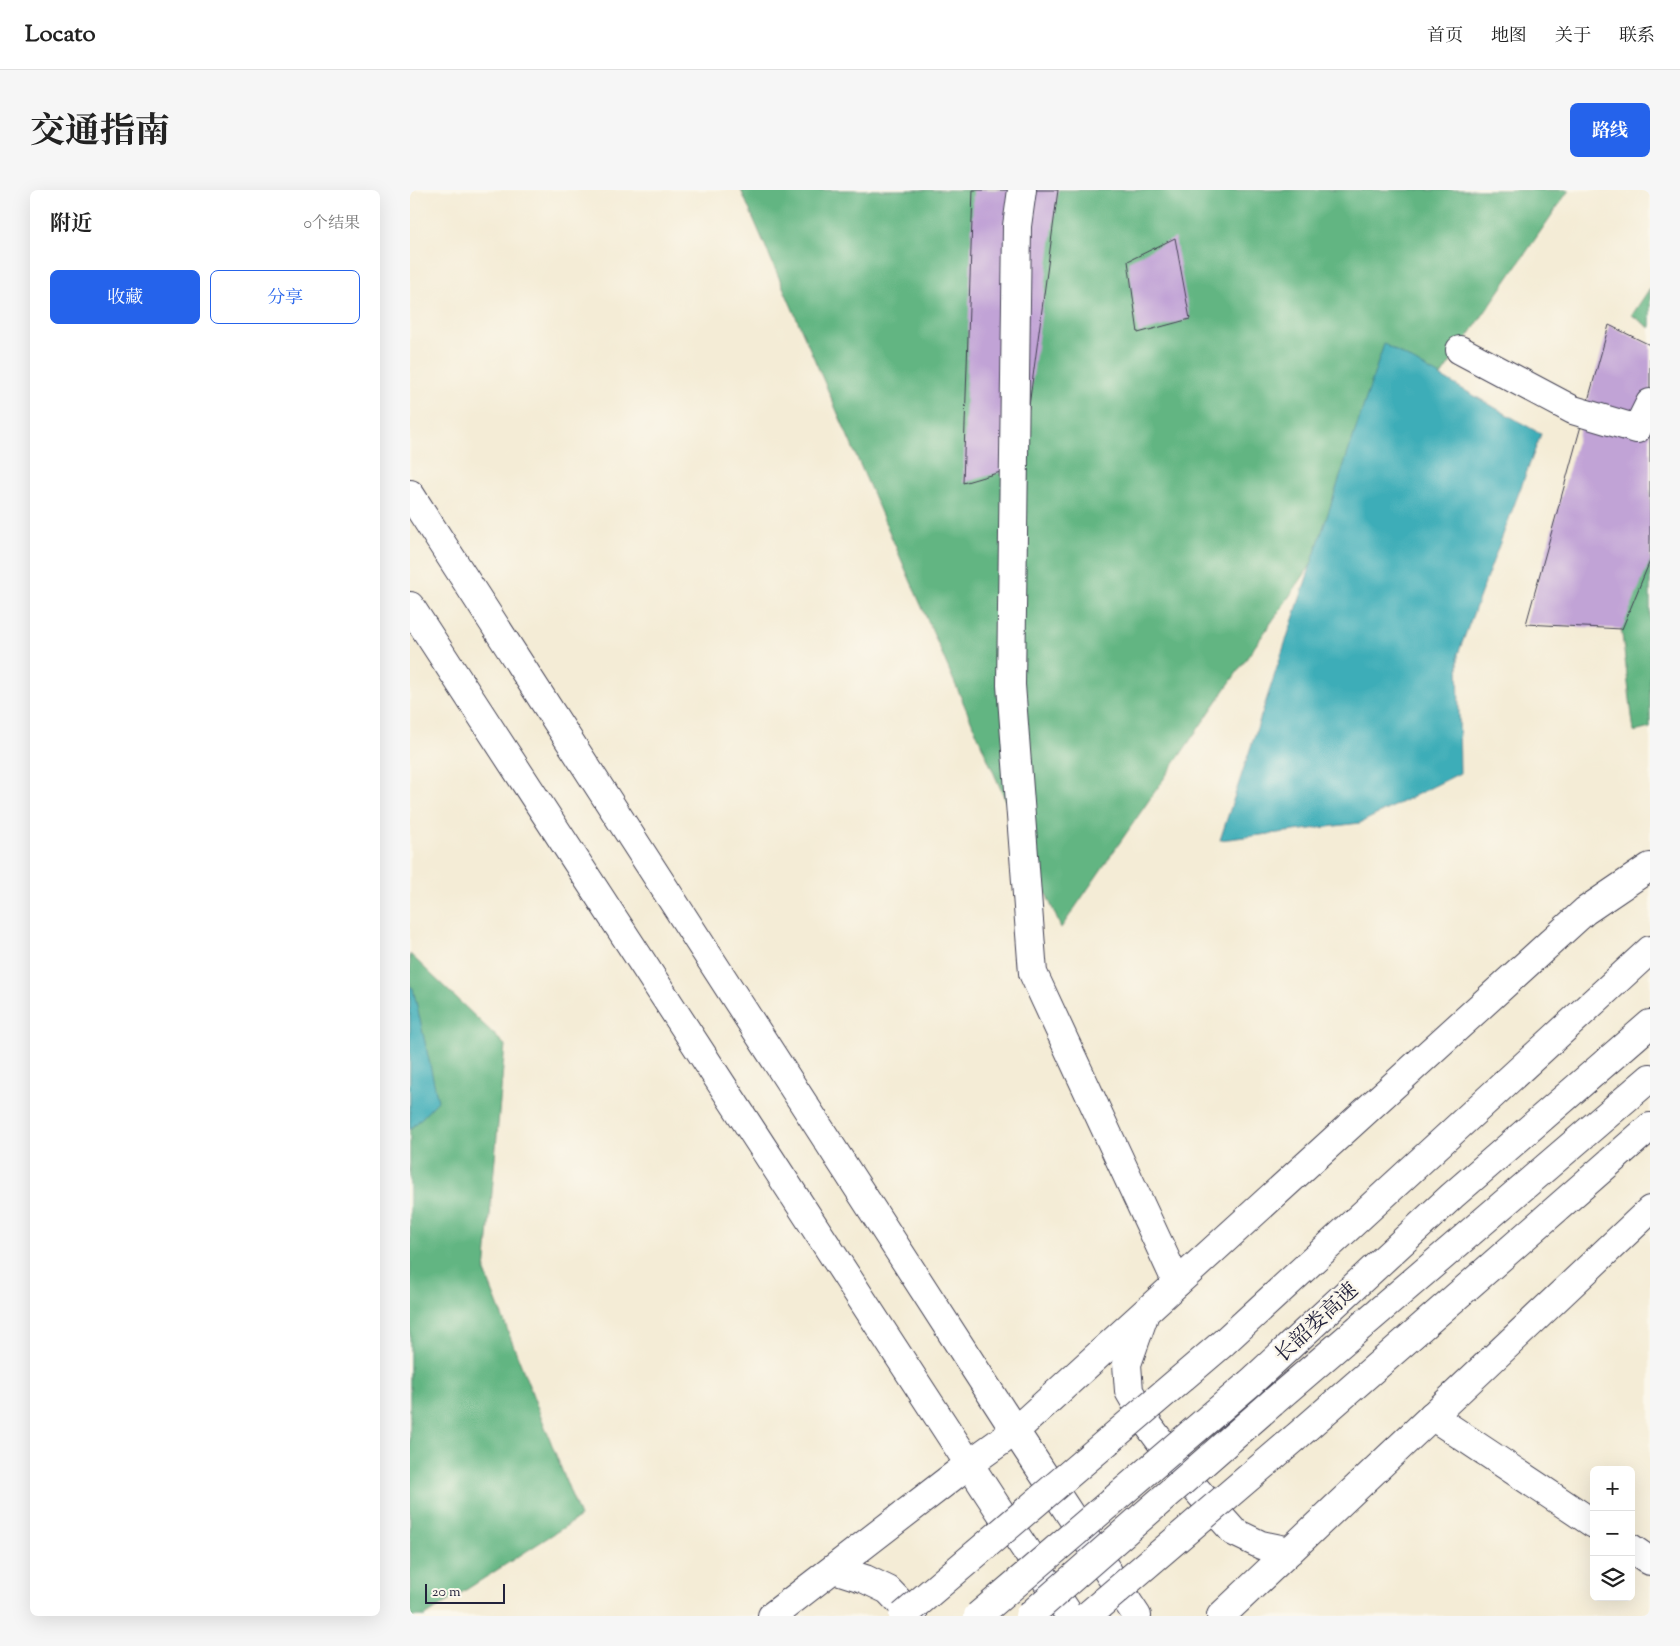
<!DOCTYPE html>
<html lang="zh">
<meta charset="utf-8">
<style>
:root{--surface:#fff;--page:#f6f6f6;--text:#222;--muted:#767676;--line:#e0e0e0;--accent:#2563eb}
body{margin:0;font-family:"Sorts Mill Goudy","Noto Serif SC",serif;background:var(--page);color:var(--text)}
.controls{position:absolute;right:15px;bottom:15px;display:grid;overflow:hidden;border-radius:8px;box-shadow:0 5px 20px #0002}
.controls button{width:45px;height:45px;display:grid;place-items:center;padding:0;border:0;border-bottom:1px solid var(--line);background:var(--surface);color:var(--text);font:25px sans-serif}
.scale{position:absolute;left:15px;bottom:12px;width:80px;box-sizing:border-box;padding-left:5px;border:2px solid #22223b;border-top:0;font-size:14px;line-height:18px;white-space:nowrap;color:#22223b;-webkit-text-stroke:4px #fbf7ec;paint-order:stroke}
.list{margin:0;padding:0;list-style:none}
h2{display:flex;justify-content:space-between;align-items:center;height:65px;margin:0;padding:0 20px;font-size:21px}
h2 small{font-size:16px;font-weight:400;color:var(--muted)}
.actions{display:flex;gap:10px;padding:15px 20px}
.actions a{flex:1;padding:11px 0;border:1px solid var(--accent);border-radius:8px;text-align:center;font-size:18px;color:var(--accent)}
.actions .main{background:var(--accent);color:#fff}
.icon{flex:none;width:28px;height:28px;fill:none;stroke:currentColor;stroke-width:2;stroke-linecap:round;stroke-linejoin:round}
.map{position:relative;flex:none;width:1240px;height:1426px;overflow:hidden;border-radius:8px}
header{display:flex;align-items:center;gap:30px;box-sizing:border-box;height:70px;padding:0 25px;background:var(--surface);border-bottom:1px solid var(--line)}
header strong{font-size:24px}
nav{display:flex;gap:28px;margin-inline-start:auto;font-size:18px}
.intro{display:flex;align-items:center;justify-content:space-between;box-sizing:border-box;height:120px;padding:0 30px}
h1{margin:0;font-size:35px}
.button{padding:12px 22px;border-radius:8px;background:var(--accent);color:#fff;font-size:18px;font-weight:700}
main{display:flex;gap:30px;padding:0 30px}
aside{flex:1;background:var(--surface);border-radius:8px;box-shadow:0 5px 20px #0002}
.map>svg:first-child{display:block}
.forest{fill:#62b582;stroke:#426c5e}
.water{fill:#3cadb8;stroke:#2f687a}
.building{fill:#c1a3d6}
.lines{fill:none;stroke-linecap:round;stroke-linejoin:round}
.minor-casing{stroke:#424052;stroke-width:30}
.highway-casing{stroke:#424052;stroke-width:30}
.minor{stroke:#fff;stroke-width:28}
.highway{stroke:#fff;stroke-width:28}
.highway-bridge-casing{stroke:#424052;stroke-width:30;stroke-linecap:butt}
.highway-bridge{stroke:#fff;stroke-width:28}
.labels{text-anchor:middle;stroke-width:5;stroke-linejoin:round;paint-order:stroke}
.street-label{font-size:21px;fill:#22223b;stroke:#fbf7ec}
</style>
<header>
<strong>Locato</strong>
<nav><a>首页</a><a>地图</a><a>关于</a><a>联系</a></nav>
</header>
<div class="intro"><h1>交通指南</h1><a class="button">路线</a></div>
<main>
<aside>
<h2>附近<small>0个结果</small></h2>
<ul class="list">
</ul>
<div class="actions"><a class="main">收藏</a><a>分享</a></div>
</aside>
<div class="map">
<svg width="1240" height="1426" viewBox="0 0 1240 1426">
<rect width="100%" height="100%" fill="#fbf7ec"/>
<filter id="ink" filterUnits="userSpaceOnUse"><feTurbulence type="fractalNoise" baseFrequency=".02" numOctaves="2"/><feDisplacementMap in="SourceGraphic" scale="10" xChannelSelector="R" yChannelSelector="G"/><feConvolveMatrix kernelMatrix="1 2 1 2 8 2 1 2 1" color-interpolation-filters="sRGB"/></filter>
<filter id="wash" filterUnits="userSpaceOnUse"><feTurbulence type="fractalNoise" baseFrequency=".0096" numOctaves="4" result="noise"/><feDisplacementMap in="SourceGraphic" scale="20" xChannelSelector="R" yChannelSelector="G"/><feGaussianBlur stdDeviation="1.12" result="paint"/><feColorMatrix in="noise" values="0 0 0 0 0 0 0 0 0 0 0 0 0 0 0 0 0 1.4 0 .05"/><feComposite in="paint" operator="in"/></filter>
<g filter="url(#wash)">
<rect width="100%" height="100%" fill="#f4ecd6"/>
<!-- forest -->
<path class="forest" d="M331 0H1159L651 738Z
M1240 98V138L1222 125Z
M1240 300V538L1224 542 1196 315Z
M0 764 95 855 75 1082 170 1327 15 1426H0Z"/>
<!-- water -->
<path class="water" d="M974 154 1131 244 1048 464 1050 583 950 633 810 650Z
M0 796 3 798 28 911 0 940Z"/>
<g id="blocks">
<!-- building -->
<path class="building" d="M563 0H648L611 276 553 293Z
M765 48 780 129 728 143 718 71Z
M1199 135 1240 155V371L1212 439 1116 434Z"/>
</g>
</g>
<g filter="url(#ink)">
<use href="#blocks" fill-opacity="0" stroke="#424052" stroke-width="1"/>
<g class="lines">
<!-- minor casing -->
<g class="minor-casing">
<path id="minor" d="M612 0 607 36 601 495 623 783 767 1093
M1050 160 1163 220 1227 239 1240 213
M1022 1226 1184 1334
M1221 1358 1240 1371"/>
</g>
<!-- highway casing -->
<g class="highway-casing">
<path id="highway" d="M0 304 605 1241 727 1426
M0 416 589 1320 660 1426
M734 1126 717 1174 719 1201 739 1236 784 1297 824 1342 851 1355 880 1361
M812 1154 1240 760
M840 1193 1042 1006 1240 834
M862 1213 1240 888
M885 1248 1240 937
M424 1379 455 1389 478 1400 503 1426
M362 1426 559 1274 605 1241 1175 721 1240 677
M811 1426 1240 1020"/>
</g>
<!-- minor -->
<use href="#minor" class="minor"/>
<!-- highway -->
<use href="#highway" class="highway"/>
<!-- highway-bridge casing -->
<g class="highway-bridge-casing">
<path id="highway-bridge" d="M493 1426 812 1154
M568 1426 840 1193
M619 1426 862 1213
M677 1426 885 1248"/>
</g>
<!-- highway-bridge -->
<use href="#highway-bridge" class="highway-bridge"/>
</g>
</g>
<g class="labels">
<!-- street labels -->
<g class="street-label">
<text transform="translate(906 1132) rotate(-43)" y="7">长韶娄高速</text>
</g>
</g>
</svg>
<div class="controls">
<button>+</button>
<button>−</button>
<button><svg class="icon" aria-label="layers" viewBox="0 0 24 24"><path d="M12 4l9 5-9 5-9-5zM3 14l9 5 9-5"/></svg></button>
</div>
<div class="scale">20 m</div>
</div>
</main>
